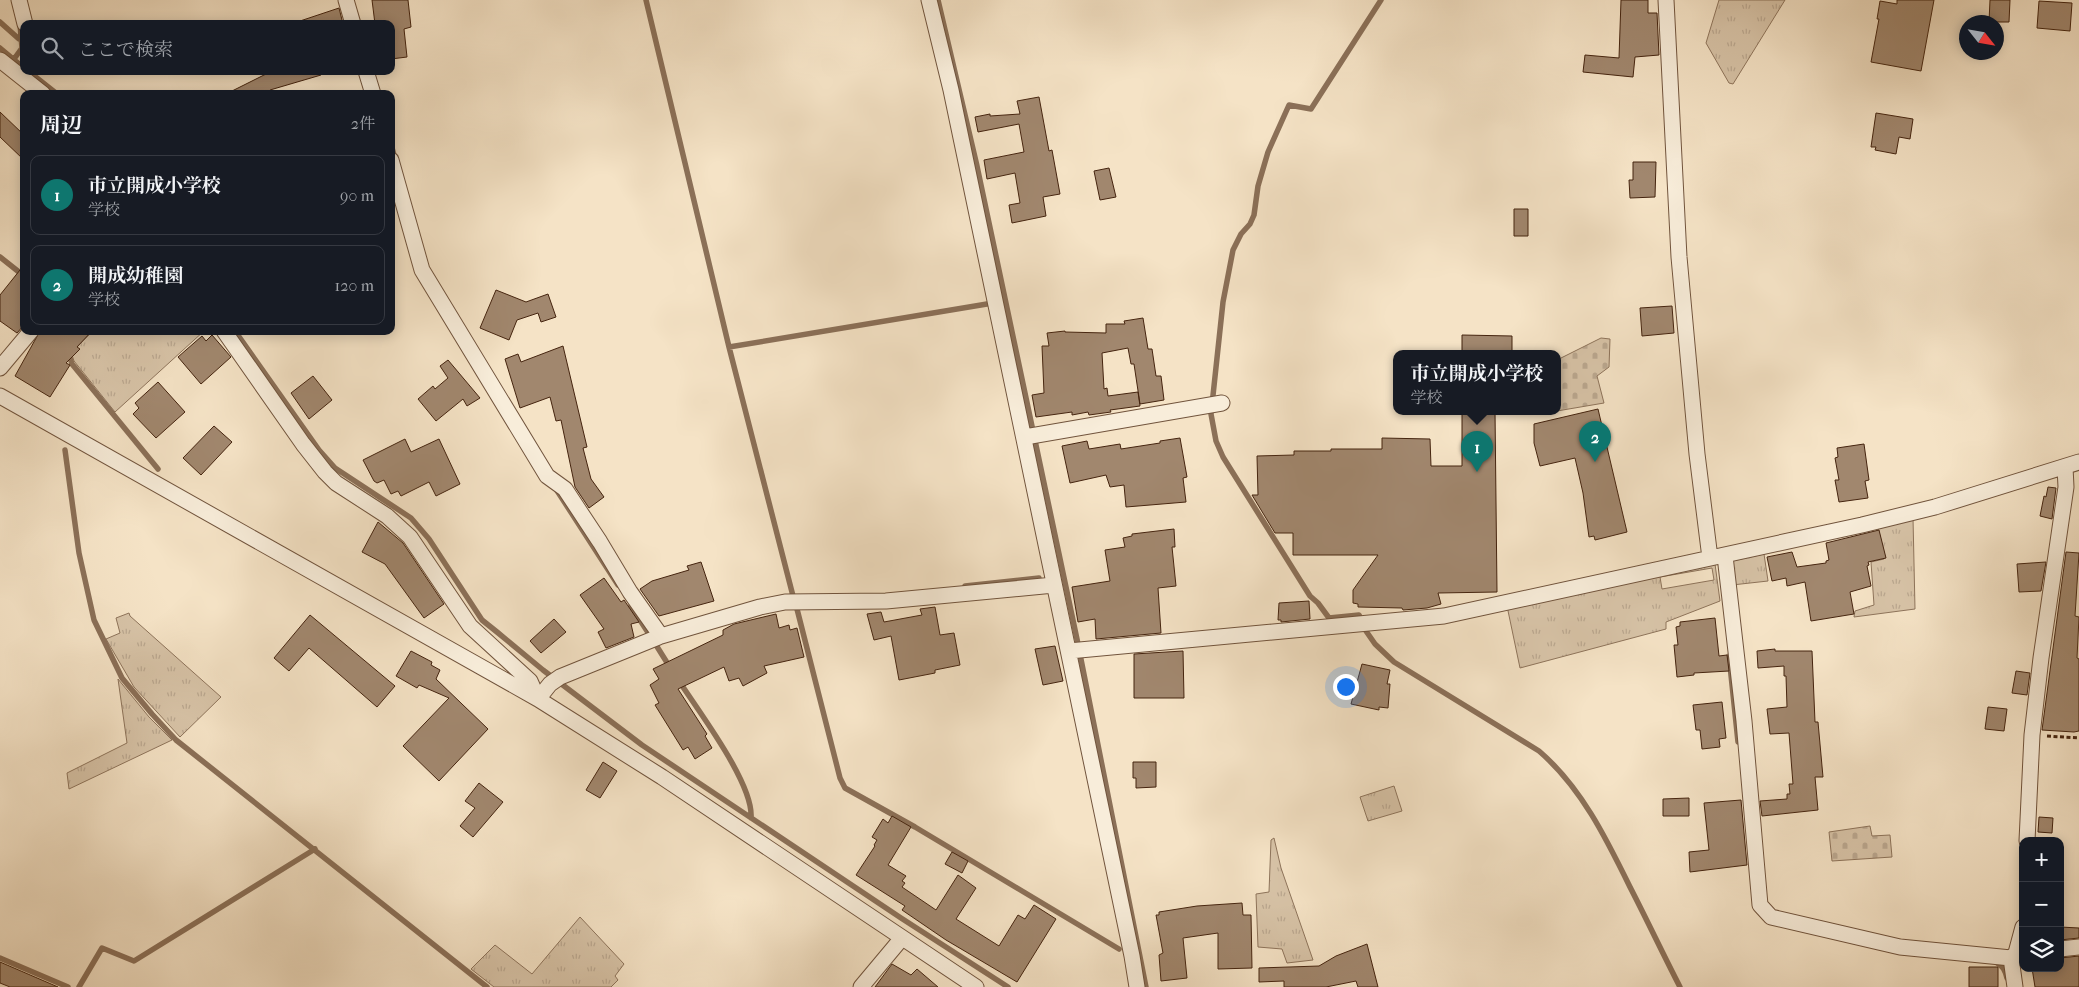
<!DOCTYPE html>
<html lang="ja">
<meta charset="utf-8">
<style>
:root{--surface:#171b24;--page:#20242c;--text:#f1f3f6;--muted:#9ea1a6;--line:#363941;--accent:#0f766e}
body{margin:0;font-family:"IM FELL French Canon","Noto Serif JP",serif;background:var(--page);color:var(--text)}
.controls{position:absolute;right:15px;bottom:15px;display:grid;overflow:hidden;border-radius:10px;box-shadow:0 2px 12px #0003}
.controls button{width:45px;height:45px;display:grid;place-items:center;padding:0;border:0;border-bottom:1px solid var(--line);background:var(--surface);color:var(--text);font:25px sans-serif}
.compass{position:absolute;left:1959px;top:15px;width:45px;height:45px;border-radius:50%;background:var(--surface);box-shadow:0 2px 12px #0003;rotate:121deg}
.you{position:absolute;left:1345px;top:686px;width:18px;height:18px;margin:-12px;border:4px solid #fff;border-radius:50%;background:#1a73e8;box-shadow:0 0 0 8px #1a73e833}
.badge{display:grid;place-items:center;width:32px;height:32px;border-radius:50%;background:var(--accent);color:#fff;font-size:16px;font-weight:700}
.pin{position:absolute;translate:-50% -41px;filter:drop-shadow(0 1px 2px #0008)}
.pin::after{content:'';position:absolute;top:26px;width:18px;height:15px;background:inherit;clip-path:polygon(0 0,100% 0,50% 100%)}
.popup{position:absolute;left:1393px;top:350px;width:168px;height:65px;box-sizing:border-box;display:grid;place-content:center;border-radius:10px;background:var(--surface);filter:drop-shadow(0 1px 4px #0005);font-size:16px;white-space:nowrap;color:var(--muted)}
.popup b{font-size:19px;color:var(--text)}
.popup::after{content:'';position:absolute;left:50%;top:100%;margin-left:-10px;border:10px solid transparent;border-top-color:var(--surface)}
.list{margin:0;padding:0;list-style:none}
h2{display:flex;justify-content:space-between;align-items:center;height:65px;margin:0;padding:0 20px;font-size:21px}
h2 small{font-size:16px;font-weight:400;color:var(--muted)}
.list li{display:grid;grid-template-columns:32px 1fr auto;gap:15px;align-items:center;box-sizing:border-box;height:80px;margin:0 10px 10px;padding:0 10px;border:1px solid var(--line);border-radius:10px}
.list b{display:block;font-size:19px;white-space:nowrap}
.list p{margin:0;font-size:16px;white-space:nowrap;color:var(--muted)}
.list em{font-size:16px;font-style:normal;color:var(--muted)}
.icon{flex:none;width:28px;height:28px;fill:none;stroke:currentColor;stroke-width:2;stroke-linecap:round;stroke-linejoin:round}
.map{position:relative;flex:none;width:2079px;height:987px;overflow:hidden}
.search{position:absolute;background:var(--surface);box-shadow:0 2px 12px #0003;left:20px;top:20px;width:375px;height:55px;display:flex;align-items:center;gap:12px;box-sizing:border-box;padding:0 18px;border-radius:10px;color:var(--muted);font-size:19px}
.panel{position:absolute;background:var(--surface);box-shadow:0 2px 12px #0003;left:20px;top:90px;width:375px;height:245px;border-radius:10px}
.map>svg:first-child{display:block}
.grass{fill:url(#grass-tufts);stroke:#8e745b;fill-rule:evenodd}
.cemetery{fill:url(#cemetery-stones);stroke:#8e745b}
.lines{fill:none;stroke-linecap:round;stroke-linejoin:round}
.stream{stroke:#8b7058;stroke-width:5.5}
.building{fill:#a1876e;stroke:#45240f}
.street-casing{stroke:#71543d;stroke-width:17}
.path{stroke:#45240f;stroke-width:3;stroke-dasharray:4 2.5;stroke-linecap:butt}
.street{stroke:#f8edda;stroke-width:15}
</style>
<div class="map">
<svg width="2079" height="987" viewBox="0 0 2079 987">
<defs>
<pattern id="grass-tufts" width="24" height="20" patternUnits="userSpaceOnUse" patternTransform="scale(1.25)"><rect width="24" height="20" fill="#d7c3a7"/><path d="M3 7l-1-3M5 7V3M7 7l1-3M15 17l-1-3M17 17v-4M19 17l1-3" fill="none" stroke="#baa78f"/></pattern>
<pattern id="cemetery-stones" width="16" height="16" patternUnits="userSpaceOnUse" patternTransform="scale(1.25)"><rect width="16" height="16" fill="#d7c3a7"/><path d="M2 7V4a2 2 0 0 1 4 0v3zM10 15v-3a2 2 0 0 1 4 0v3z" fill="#baa78f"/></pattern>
</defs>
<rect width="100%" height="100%" fill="#f5e3c6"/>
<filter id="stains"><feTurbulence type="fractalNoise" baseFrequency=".004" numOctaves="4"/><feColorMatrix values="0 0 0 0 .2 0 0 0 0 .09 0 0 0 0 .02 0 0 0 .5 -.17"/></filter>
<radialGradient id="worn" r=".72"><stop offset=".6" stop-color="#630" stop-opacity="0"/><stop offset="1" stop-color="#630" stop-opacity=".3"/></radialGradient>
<!-- grass -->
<path class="grass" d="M1719 0H1785L1733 84 1729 83 1706 43Z
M93 331H204L115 412 74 361 71 352Z
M1913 518 1915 609 1854 617 1855 611 1874 605 1871 562 1884 559 1878 528Z
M1764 554 1768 581 1732 585V561Z
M1715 564 1720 601 1666 622V629L1520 668 1507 606ZM1712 568 1714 580 1662 589 1660 577Z
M129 613 130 616 221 697 180 737 134 687 106 639 120 633 116 618Z
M118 679 149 717 172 740 69 789 67 773 127 743Z
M1394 786 1402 811 1368 821 1360 797Z
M1274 838 1281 868 1313 960 1287 963 1282 949 1258 947 1256 894 1269 892 1271 840Z
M580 917 624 964 615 976 618 980 611 987H494L471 969 495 945 532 974Z"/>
<!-- cemetery -->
<path class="cemetery" d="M1601 338 1610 339 1609 367 1597 376 1604 403 1551 412 1557 411V360Z
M1870 826 1872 836 1890 835 1892 857 1832 861 1829 832Z"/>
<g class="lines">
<!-- stream -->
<path class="stream" d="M646 0 729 347 793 596
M938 0 977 166 1077 639 1146 987
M0 22 19 39 22 40
M0 48 24 68
M14 59 22 48 20 24
M28 71 57 94
M391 144 395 159
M0 257 24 276
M235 331 319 450 335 468 411 518 429 539 482 620 497 632 543 670 642 745 901 918 1008 987
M729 347 987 304
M68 352 72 364 158 469
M65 450 79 553 94 620 122 678 152 714 176 740 487 987
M554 486 618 585
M965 586 1039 578
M631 606 647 631
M797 609 840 778 845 788 915 827 1119 949
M1360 617 1359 615 1329 618 1318 603 1310 596 1223 457 1216 441 1211 414 1223 302 1233 250 1241 234 1250 224 1254 215 1258 186 1268 152 1289 105 1311 109 1381 0
M1366 631 1375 644 1394 662 1539 751C1581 787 1606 838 1630 887 1647 920 1663 954 1680 987
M656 645 671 669
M1729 656 1738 742
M679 681C699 712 754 784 751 818
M0 958 68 987
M1996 962C2003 966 2005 970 2007 978
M79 987 102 948 134 961 315 849"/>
</g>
<!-- building -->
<path class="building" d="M372 0H408L411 27 404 29 407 57 391 59V24H375Z
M1621 0H1648V13H1657L1659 55 1635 57 1633 77 1583 72 1585 55 1619 58Z
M1897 0H1934L1921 71 1871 62 1879 19H1877L1880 1 1897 4Z
M1990 0H2010L2009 22H1989Z
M2039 1 2072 3 2070 31 2037 28Z
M339 8 343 24H301L300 21Z
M272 71H321V75L270 90 272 94H226Z
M1039 97 1049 151 1052 150 1060 194 1043 197 1046 216 1012 223 1009 205 1020 203 1015 173 987 179 984 160 1024 152 1019 124 978 132 975 117 990 114V116L1020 114 1017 101Z
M0 112 24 135V160L0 137Z
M1876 113 1913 119 1910 139 1899 137 1896 154 1875 150 1876 147H1871Z
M1633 162H1656L1655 197 1630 198 1629 180H1633Z
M1109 168 1116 197 1100 200 1094 171Z
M1514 209H1528V236H1514Z
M24 265V325L17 333 0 321V295Z
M496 290 526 302 548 294 556 317 541 322 538 313 517 320 509 340 480 328Z
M1672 306 1674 333 1642 336 1640 308Z
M1143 318 1148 349H1152L1156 376H1161L1164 400 1140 404 1134 364H1131L1128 348 1102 353 1104 389 1107 388 1108 396 1138 392 1140 406 1110 410 1111 412 1089 415 1088 412 1072 415V412L1036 417 1032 395 1044 393 1042 346H1049L1047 333 1065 331V332L1106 333V324H1125L1124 321Z
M40 331H92L77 347 80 349 66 363 70 365 50 397 15 376Z
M212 335 231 357 201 384 178 357 202 336 206 341Z
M1462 335 1512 336V353H1462Z
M563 346 587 447 583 448 591 479 604 497 589 508 575 487 561 420 556 421 550 397 520 408 505 359 518 354 521 362Z
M448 360 480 398 467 406 463 399 436 421 418 399 433 386 435 389 448 378 440 366Z
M313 376 332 400 309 419 291 393Z
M158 382 185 412 156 438 133 414 139 408 135 403Z
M1598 409 1627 532 1595 540 1594 536 1589 537 1583 493 1575 458 1540 466 1534 443V424Z
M1462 411H1495L1497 592 1438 593 1441 604 1427 608 1403 610 1402 608 1358 607V604L1353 603V590L1378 555H1293V533H1275L1252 495H1258L1257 456 1294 455V451H1331V449H1382V438L1430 439 1431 466H1462Z
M214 426 232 442 201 475 183 458Z
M1180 438 1187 477 1183 478 1186 502 1126 507 1124 485 1110 487 1106 475 1070 483 1062 446 1087 441 1089 449 1120 444 1121 449 1160 443V441Z
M405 439 411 452 439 439 460 484 436 496 429 482 401 496 398 491 391 494 384 480 377 483 374 481 363 460Z
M1864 444 1869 480 1865 481 1868 498 1839 502 1835 480H1839L1835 458 1838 457 1837 448Z
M2048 487 2056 488 2052 519 2040 516 2044 496 2046 497Z
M378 522 403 543 444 604 424 618 385 564 362 552Z
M1174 529 1175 547H1172L1176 586 1158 588 1161 633 1096 639 1095 619 1078 622 1072 587 1110 581 1105 550 1125 547 1123 538 1132 536V534Z
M1879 530 1886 558 1868 562 1869 565 1867 566 1871 586 1850 592 1854 614 1811 621 1805 582 1787 586 1786 578 1772 581 1767 557 1792 552 1797 567 1826 563V561L1829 560 1826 543Z
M2066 552 2079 553 2075 616 2079 617 2077 658 2079 659V731L2074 732 2042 730Z
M701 562 714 601 659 616 640 589 652 581 689 570 687 566Z
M2046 562 2041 591 2019 592 2017 564Z
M604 578 621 602 624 600 639 622 631 624 634 637 606 648 598 632 604 629 580 595Z
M1309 601 1310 619 1281 622V620H1278L1279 603Z
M935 607 940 635 954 633 960 665 935 670V673L899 680 891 636 874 640 867 614 881 612 884 622 922 615 920 609Z
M776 614 779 628 789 625 790 630 797 628 804 657 764 666 767 673 743 686 739 678 729 681 724 667 678 689 707 734 705 736 712 748 695 759 688 747 683 750 655 705 659 703 650 685 659 679 653 669 723 635V630L734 624Z
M310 615 395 686 377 707 309 648 289 671 274 658Z
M1715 618 1719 656 1727 655 1729 671 1694 673V675L1677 677 1674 645H1678L1676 627 1680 626V622Z
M554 619 566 632 541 653 530 641Z
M1055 646 1063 681 1043 685 1035 649Z
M1775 649V651H1812L1815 722H1818L1823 777H1815L1818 810 1762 816 1760 801 1787 799V794H1790L1789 784H1793L1789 733 1770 734 1767 709 1787 707 1786 676H1784V666L1758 668 1757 651Z
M411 651 432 662 431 665 440 670 436 679 488 729 439 781 403 746 449 698 419 685 417 688 396 676Z
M1183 651 1184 698H1134V654Z
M1362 664 1390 670 1387 684H1390L1388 708 1379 707V710L1351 704Z
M2016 671 2030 673 2027 695 2012 693Z
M1722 702 1726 738 1719 739 1720 747 1702 749 1700 730H1696L1693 705Z
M1988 707 2007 709 2004 731 1985 729Z
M603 762 617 771 600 798 586 790Z
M1133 762H1156V787L1136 788V778H1133Z
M479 783 503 802 473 837 460 826 475 808 465 801Z
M1689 798V816H1663V799Z
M1741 800 1747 865 1690 872 1689 852 1709 850 1704 803Z
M892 816 911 827 888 865 906 876 902 881 905 883 902 887 936 910 958 875 976 888 956 919 999 946 1018 915 1025 919 1034 905 1056 919 1017 982 946 940 902 910 905 906 856 875 875 846 874 845 877 840 872 837 883 819 888 823Z
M2039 817 2053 818 2052 833 2038 832Z
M952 852 968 861 962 873 945 864Z
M1242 903 1243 915H1251L1252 968 1218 969V933L1183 938 1187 978 1161 981 1159 955 1163 953 1156 915H1159V912L1197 906Z
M2060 927 2079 928V938L2060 940Z
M1367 944 1378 987H1358L1356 981 1326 987H1284V981L1259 982V968L1319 966 1336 956Z
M2079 956V987H2035L2032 968H2060V958Z
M0 962 58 987H10L0 983Z
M892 964 911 975 917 969 938 987H875Z
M1969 967H1998V987H1969Z"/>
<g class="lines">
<!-- street casing -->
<g class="street-casing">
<path id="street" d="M19 0 25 24
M346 0 353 24
M929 0 951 90 1132 956 1137 987
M1666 0 1679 257 1697 454 1710 558
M0 60 43 94
M366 71 373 94
M391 160 422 270 547 476 565 489 600 542 630 592 661 636
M224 331 303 444 325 472 336 483 387 516 410 537 470 626 530 681 538 699
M0 368 31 331
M0 396 538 699 662 777 976 987
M1025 437 1222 403
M1725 556 1744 721 1760 905 1771 917 1900 947 2011 958 2016 953 2023 927
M1069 651 1444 616 1862 525 1935 507 2079 462
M538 699 550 684 560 677 661 636 760 607 785 602 886 601 1054 585
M2027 841 2032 735 2041 658 2066 487 2065 467
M2060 949 2079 947
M2011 958 2015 987
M861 987 902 938"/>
</g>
<!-- path -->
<path class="path" d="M2047 736 2079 738"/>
<!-- street -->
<use href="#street" class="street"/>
</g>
<rect width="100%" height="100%" filter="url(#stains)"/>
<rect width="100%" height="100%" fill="url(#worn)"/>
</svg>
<div class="controls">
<button>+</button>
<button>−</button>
<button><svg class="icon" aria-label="layers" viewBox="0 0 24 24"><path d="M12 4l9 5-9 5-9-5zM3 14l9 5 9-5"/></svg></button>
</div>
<svg class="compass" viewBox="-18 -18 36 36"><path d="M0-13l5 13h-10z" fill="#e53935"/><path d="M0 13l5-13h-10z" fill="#9ea1a6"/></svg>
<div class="you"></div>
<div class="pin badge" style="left:1477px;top:472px">1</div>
<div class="popup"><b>市立開成小学校</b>学校</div>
<div class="pin badge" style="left:1595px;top:462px">2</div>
<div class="search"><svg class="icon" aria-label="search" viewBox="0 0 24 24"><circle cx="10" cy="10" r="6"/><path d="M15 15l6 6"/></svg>ここで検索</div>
<section class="panel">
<h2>周辺<small>2件</small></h2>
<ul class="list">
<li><span class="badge">1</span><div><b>市立開成小学校</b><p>学校</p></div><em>90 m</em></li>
<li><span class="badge">2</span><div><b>開成幼稚園</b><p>学校</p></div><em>120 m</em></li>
</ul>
</section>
</div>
